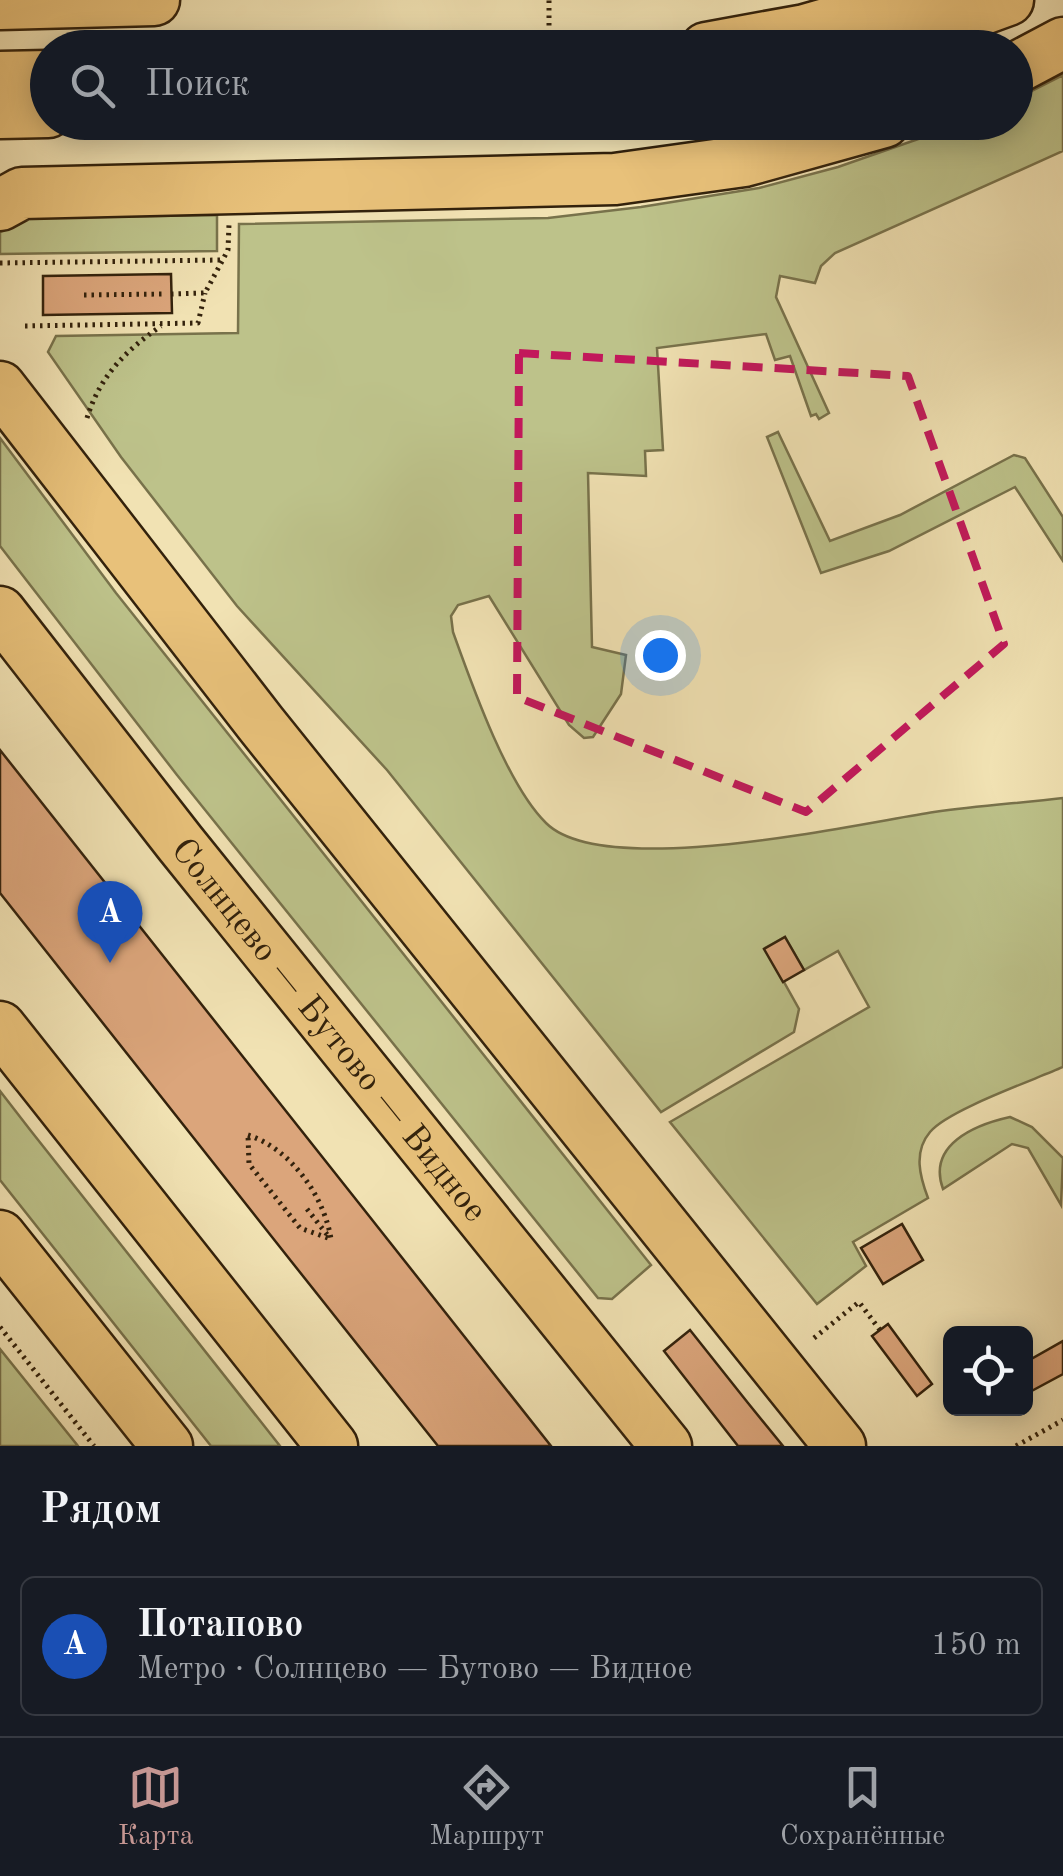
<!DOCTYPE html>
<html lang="ru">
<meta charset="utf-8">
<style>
:root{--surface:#171b24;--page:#20242c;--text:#f1f3f6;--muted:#9ea1a6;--line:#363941;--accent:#c59692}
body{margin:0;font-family:"Old Standard TT",serif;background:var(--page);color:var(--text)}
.controls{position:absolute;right:30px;bottom:30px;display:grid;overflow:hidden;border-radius:15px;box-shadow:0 5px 25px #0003}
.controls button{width:90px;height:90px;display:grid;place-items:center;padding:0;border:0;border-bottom:2px solid var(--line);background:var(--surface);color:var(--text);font:50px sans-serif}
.you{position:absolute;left:660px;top:655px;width:35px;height:35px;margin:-25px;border:8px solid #fff;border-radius:50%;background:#1a73e8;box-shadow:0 0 0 15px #1a73e833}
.badge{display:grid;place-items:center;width:65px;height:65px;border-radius:50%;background:var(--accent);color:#fff;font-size:32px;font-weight:700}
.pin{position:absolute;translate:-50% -82px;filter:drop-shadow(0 2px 5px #0008)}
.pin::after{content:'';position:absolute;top:52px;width:35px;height:30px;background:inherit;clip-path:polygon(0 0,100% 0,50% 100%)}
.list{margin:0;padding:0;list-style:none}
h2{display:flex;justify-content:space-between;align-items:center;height:130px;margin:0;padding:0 40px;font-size:42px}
h2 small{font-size:32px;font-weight:400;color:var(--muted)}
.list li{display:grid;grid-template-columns:65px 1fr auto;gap:30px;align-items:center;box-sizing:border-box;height:140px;margin:0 20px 20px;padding:0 20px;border:2px solid var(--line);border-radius:15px}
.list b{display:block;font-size:38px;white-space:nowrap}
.list p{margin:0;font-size:32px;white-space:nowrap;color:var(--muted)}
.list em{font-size:32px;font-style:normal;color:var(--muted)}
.icon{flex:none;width:55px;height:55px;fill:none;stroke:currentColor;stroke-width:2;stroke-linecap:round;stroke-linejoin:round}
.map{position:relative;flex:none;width:1063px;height:1446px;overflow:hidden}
.search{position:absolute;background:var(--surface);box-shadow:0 5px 25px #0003;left:30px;right:30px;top:30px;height:110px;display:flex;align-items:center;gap:25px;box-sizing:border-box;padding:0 35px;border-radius:55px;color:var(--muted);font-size:38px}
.sheet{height:290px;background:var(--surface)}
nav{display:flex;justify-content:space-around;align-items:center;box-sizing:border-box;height:140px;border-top:2px solid var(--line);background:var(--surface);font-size:28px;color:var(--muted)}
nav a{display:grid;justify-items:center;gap:5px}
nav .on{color:var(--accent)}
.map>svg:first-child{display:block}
.green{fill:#bdc28a;stroke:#78724b;stroke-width:2.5}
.building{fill:#dba57b;stroke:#33220c;stroke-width:2.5}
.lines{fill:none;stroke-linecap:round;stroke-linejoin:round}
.major-casing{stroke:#33220c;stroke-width:55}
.path{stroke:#33220c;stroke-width:5;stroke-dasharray:2.5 5;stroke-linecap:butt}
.major{stroke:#e8c17a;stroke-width:50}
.marked{fill:none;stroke:#c2185b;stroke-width:8;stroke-dasharray:20 12;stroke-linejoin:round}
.labels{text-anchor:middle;stroke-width:8;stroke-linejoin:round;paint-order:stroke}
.street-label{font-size:35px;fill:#33220c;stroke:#f6ecce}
</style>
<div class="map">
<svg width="1063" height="1446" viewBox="0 0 1063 1446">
<rect width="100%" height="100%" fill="#f1e2b3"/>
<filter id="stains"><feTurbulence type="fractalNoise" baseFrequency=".002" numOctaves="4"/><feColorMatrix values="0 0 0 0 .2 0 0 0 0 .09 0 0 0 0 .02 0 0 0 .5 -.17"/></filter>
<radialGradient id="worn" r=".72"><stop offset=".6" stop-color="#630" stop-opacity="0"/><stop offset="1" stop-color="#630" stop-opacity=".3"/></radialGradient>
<!-- green -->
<path class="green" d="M1063 75V151L835 253 821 266 815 283 780 276 776 297 829 413 819 419 816 414 811 416 790 356 775 360 766 334 657 348 663 450 645 451 646 476 588 473 592 647 626 655 621 694 593 737 584 738 569 725 489 596 458 605 451 616 453 632C472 685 507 785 546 823 604 881 855 824 934 812 977 806 1020 803 1063 798V1067C1034 1080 948 1110 930 1132 913 1152 920 1177 928 1198L853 1242 866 1266 817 1304 670 1122 869 1007 838 951 804 970 785 937 765 948 799 1009 794 1032 661 1112 387 770 237 606 121 457 48 352 56 336 238 333 239 224 548 218 641 207 759 188 838 167 964 123 1016 122V99Z
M217 215V251L0 254V232L29 218Z
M778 432 830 541 900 515 1014 455 1025 458 1063 517V561L1015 487 889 551 821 573 767 437Z
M0 438 116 593 651 1265 612 1299 598 1298 177 775 0 546Z
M0 1091 31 1131 280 1446H211L0 1180Z
M1010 1117 1032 1127 1063 1158 1061 1205 1028 1148 1012 1144 943 1189C927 1145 974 1125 1010 1117Z
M0 1349 78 1446H0Z"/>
<!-- building -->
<path class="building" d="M171 274 172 313 43 315V276Z
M0 750 358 1202 551 1446H438L291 1261 0 893Z
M785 937 804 970 783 982 764 949Z
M902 1224 923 1260 883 1284 861 1248Z
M888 1324 932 1384 917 1396 872 1336Z
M690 1330 748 1403 783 1446H738L664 1351Z
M1063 1341V1374L1026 1394V1362Z"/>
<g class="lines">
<!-- major casing -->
<g class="major-casing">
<g id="major">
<path d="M0 4 154 0"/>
<path d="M706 48 805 30 910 0"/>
<path d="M876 48 1008 0"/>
<path d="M1016 68 1063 43"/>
<path d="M0 77 48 76"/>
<path d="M0 113 48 112"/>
<path d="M0 205 22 193 615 179 744 161 884 122"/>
<path d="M0 387 261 724 840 1446"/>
<path id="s1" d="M0 612 180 843 666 1446"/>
<path d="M0 1027 332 1446"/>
<path d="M0 1236 167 1446"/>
</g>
</g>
<!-- path -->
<path class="path" d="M549 48V0
M549 122V144
M0 263 221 260
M171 294 205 293 228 250 229 224
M84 295 164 294
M25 326 198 323 205 293
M87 418C100 376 125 351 161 326
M248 1135C291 1149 324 1196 331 1239L300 1228 249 1164Z
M307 1209 329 1237
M0 1327 94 1446
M814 1338 859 1302 880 1330
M1016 1446 1063 1420"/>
<!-- major -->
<use href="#major" class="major"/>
</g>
<!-- marked area -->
<path class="marked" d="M519 353 908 376 1004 644 806 812 517 697Z"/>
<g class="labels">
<!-- street labels -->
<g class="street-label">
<text dy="12" stroke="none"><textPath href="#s1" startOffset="532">Солнцево — Бутово — Видное</textPath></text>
</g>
</g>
<rect width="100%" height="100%" filter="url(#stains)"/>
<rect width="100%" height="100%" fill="url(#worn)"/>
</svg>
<div class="controls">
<button><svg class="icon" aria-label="locate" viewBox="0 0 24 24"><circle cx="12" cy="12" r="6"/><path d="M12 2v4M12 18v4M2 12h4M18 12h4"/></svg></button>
</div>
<div class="you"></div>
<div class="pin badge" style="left:110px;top:963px;background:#1a4fb4">A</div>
<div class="search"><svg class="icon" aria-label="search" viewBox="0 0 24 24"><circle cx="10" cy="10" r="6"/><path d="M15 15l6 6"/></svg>Поиск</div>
</div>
<section class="sheet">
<h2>Рядом<small></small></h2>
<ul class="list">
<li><span class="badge" style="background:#1a4fb4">A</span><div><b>Потапово</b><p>Метро · Солнцево — Бутово — Видное</p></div><em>150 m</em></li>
</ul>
</section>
<nav>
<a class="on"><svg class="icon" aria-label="map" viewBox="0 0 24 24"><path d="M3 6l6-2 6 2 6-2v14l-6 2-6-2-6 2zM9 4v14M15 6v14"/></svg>Карта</a>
<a><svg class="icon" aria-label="directions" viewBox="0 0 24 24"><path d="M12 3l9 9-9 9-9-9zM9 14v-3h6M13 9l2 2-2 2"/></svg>Маршрут</a>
<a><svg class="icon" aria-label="saved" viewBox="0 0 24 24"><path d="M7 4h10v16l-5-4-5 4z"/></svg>Сохранённые</a>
</nav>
